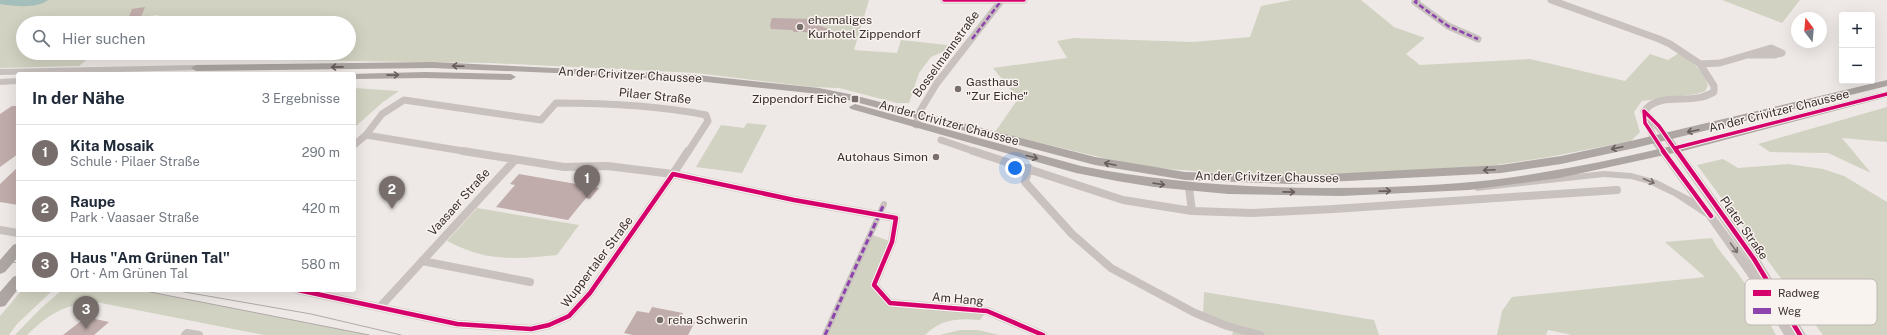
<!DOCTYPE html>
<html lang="de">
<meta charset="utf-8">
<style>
:root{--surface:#fff;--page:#f2f2f3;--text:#1f2937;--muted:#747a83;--line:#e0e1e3;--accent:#786f6d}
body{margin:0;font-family:"Public Sans",sans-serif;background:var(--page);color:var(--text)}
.controls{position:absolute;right:12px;top:12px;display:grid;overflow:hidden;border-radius:4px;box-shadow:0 4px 16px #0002}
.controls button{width:36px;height:36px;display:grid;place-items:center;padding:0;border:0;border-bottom:1px solid var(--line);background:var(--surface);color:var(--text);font:20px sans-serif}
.compass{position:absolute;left:1791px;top:12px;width:36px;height:36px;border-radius:50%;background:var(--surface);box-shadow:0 4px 16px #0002;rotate:344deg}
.you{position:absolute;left:1015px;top:168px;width:14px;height:14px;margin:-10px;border:3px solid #fff;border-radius:50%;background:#1a73e8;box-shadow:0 0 0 6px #1a73e833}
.badge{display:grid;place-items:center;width:26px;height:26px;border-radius:50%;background:var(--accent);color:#fff;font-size:13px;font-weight:700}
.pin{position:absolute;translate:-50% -33px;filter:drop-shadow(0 1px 2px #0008)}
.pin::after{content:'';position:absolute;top:21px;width:14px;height:12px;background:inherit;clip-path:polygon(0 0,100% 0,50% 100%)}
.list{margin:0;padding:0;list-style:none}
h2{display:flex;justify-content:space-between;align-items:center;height:52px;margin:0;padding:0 16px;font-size:17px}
h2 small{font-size:13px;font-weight:400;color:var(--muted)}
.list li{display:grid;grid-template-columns:26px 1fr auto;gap:12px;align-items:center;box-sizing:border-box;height:56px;padding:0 16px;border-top:1px solid var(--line)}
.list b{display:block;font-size:15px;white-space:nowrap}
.list p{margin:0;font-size:13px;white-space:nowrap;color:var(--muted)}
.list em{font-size:13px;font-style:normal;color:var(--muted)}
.icon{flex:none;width:22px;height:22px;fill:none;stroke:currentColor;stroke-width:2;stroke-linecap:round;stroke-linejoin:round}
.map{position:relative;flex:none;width:1887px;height:335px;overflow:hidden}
.search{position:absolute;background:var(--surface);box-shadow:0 4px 16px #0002;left:16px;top:16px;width:340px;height:44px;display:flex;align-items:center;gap:10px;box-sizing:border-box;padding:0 14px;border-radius:22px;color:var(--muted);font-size:15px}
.panel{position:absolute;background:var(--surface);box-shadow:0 4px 16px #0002;left:16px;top:72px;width:340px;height:220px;border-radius:4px}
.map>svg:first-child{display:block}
.green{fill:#d1d2c1}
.water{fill:#a4bebb}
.building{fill:#c0acaa}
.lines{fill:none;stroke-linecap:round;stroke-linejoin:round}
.pedestrian{stroke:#c8c1be;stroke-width:6}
.minor-far1{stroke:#c8c1be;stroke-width:7}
.minor{stroke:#c8c1be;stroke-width:8}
.tertiary{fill:#c8c1be;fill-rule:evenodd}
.primary{fill:#ada6a3;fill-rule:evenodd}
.tram{stroke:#afaaa9;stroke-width:1}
.quiet-far1{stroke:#8e44ad;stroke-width:2.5;stroke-dasharray:5.5 2.5;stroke-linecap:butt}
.quiet{stroke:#8e44ad;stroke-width:3;stroke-dasharray:6 3;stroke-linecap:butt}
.cycleway-far1-casing{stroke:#f9f3ef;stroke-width:5.5}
.cycleway-casing{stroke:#f9f3ef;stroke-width:7}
.cycleway-far1{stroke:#d6006c;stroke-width:3.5}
.cycleway{stroke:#d6006c;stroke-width:4.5}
.oneway{stroke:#675e5c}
.oneway2{stroke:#79706e}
.poi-dot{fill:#786f6d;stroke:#f9f3ef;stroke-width:1.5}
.labels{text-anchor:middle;stroke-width:3;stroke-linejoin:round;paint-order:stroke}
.poi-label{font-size:12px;fill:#392e2c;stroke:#f9f3ef;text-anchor:start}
.street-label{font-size:12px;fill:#392e2c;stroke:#f9f3ef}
.key{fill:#f9f3ef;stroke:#bfb8b4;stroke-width:1}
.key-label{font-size:11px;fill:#392e2c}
</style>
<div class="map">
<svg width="1887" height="335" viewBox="0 0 1887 335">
<rect width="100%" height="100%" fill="#eee9e6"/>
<!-- green -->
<path class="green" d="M0 0H869L854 50 897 53 901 40 956 46 931 57 919 73 909 103H897L839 88 812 87 696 73 490 63 275 60 278 53H349V23H288V21L162 23 158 15 128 19 126 23H23V53H95L79 66 0 68Z
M1292 0H1361L1394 27 1425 38 1406 54 1420 65 1530 59 1625 81 1650 54 1668 60 1679 53C1692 63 1704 69 1708 86L1705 91 1697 94 1642 101 1634 112 1640 132 1631 141 1549 157 1496 165 1439 169 1287 176 1243 175 1157 168 1128 164 995 132 1018 99 993 68 1067 58 1057 41 1074 38 1193 42 1250 37 1261 6Z
M1722 0H1800L1782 23Z
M354 88 399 91 383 102 355 127Z
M1887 107V142L1842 138 1871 173 1828 153 1770 152 1758 144Z
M747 123 767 125 742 173 696 167 721 125 744 128Z
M1723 159 1738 168 1788 164 1823 169 1844 176 1887 202V335H1823L1697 165Z
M477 208 579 225 557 255C530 258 500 261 473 252 464 249 455 245 447 241Z
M870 234 892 242 874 285 889 303 987 311 980 320C957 318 942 319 925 335H825Z
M1712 238C1718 251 1728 260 1736 271 1751 291 1764 313 1776 335H1572L1548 330 1546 335H1497L1502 311 1512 297 1705 277 1665 242Z
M22 290H53L17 324 9 335H0V316Z
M62 290H140L369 335H264L96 302C63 305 50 313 27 335H15L39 310Z
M1204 292 1374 320 1379 335H1232L1234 330 1203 316Z
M960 330H978L999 335H940Z"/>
<!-- water -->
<path class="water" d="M0 0H48C37 9 14 6 0 4Z"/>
<!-- building -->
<path class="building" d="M145 7 141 17 128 19 132 9Z
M772 18 810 19 809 21 828 29 818 36 805 32H794L792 30 771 29 770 25Z
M12 106H18V154L0 167V114Z
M18 167V205L0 202V184Z
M519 174 599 188 590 199 586 198 568 220 496 207 515 185 510 184Z
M652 307 683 313 680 319 695 322 688 335H633L624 333 637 311 649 313Z
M86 317 109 322 94 335H63Z"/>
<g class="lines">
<!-- pedestrian -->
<path class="pedestrian" d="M825 335 884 204"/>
<!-- minor-far1 -->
<path class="minor-far1" d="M944 0H1024
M1417 0 1415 2 1448 26 1478 39
M1551 0 1659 39 1670 44 1700 64 1714 86V92C1710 94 1706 96 1702 97 1684 102 1660 94 1646 109V121L1655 140
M1700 64 1720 63 1771 48 1782 53 1774 55H1748
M1644 111 1667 137
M916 125 920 111 937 83 1001 1
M941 140 976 152
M354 145 366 135
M469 152 366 135 382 114 404 100 541 120 556 103C607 103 656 105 706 115L708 121 688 152"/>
<!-- minor -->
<path class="minor" d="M463 151 564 167 607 166 673 174 688 151
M973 151 1123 200 1192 211 1252 213 1334 209 1617 190
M1029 168 1025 182 1072 234 1111 268 1195 313 1227 326 1260 335
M1189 188 1192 211
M0 230 18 233
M422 261 530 282
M298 290 457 324 531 329 549 325 569 316 590 293 673 174 794 200 896 218 892 242 874 285 890 303 987 311 1043 335
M380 307 515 160
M185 335 187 333 199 335"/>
<!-- tertiary -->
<path class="tertiary" d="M196 65 200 68 199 70 0 75V69Z
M18 78V84L0 85V79Z
M1667 134 1670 135 1758 256 1806 335H1784L1749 278 1706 217 1674 196 1649 184 1631 179 1604 177 1477 191 1472 188 1477 185 1604 171 1631 173 1657 180 1692 198 1650 140 1655 137 1658 138 1753 267 1662 137Z"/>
<!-- primary -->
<path class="primary" d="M432 62 697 75 819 88 849 94 1095 157 1185 172 1289 176 1501 165 1561 156 1635 140 1887 80V86L1635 148 1561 164 1501 173 1289 184 1185 180 1095 165 844 99 819 94 697 81 555 73 432 68 196 71 191 68 196 65Z
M425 72 511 74 516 77 511 80 425 78 354 79V74H350Z
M1887 91V97L1683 151 1559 178 1469 190 1341 196 1228 194 1154 187 1117 181 1076 173 851 109 849 107 855 104 1081 166C1182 186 1284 190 1388 187 1438 185 1489 182 1539 173 1657 154 1771 120 1887 91Z
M18 243V257L5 272 0 274V260L13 245Z
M18 275V289L5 306 0 307V292L13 277Z"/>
<!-- tram -->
<path class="tram" d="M0 260 18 263
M140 290 369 335
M173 290 311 314 401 335"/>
<!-- quiet-far1 -->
<path class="quiet-far1" d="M1417 0 1415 2 1448 26 1478 39
M972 39 1001 1"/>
<!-- quiet -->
<path class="quiet" d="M825 335 884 204"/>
<!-- cycleway-far1 casing -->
<g class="cycleway-far1-casing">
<path id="cycleway-far1" d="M944 0H1024
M1644 111 1659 126 1677 152
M1644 111 1645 123 1664 152
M1675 148 1887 94"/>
</g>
<!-- cycleway casing -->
<g class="cycleway-casing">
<path id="cycleway" d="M1663 151 1711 216
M1677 151 1754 259 1800 335
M298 290 457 324 531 329 549 325 569 316 590 293 673 174 794 200 896 218 892 242 874 285 890 303 987 311 1043 335"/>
</g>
<!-- cycleway-far1 -->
<use href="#cycleway-far1" class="cycleway-far1"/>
<!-- cycleway -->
<use href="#cycleway" class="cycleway"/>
</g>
<!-- one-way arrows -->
<defs><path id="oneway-shaft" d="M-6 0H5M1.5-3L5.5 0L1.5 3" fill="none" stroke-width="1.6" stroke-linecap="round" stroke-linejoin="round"/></defs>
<g class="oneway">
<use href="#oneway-shaft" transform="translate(458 66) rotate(-178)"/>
<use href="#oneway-shaft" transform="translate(337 67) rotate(179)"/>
<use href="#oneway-shaft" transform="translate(393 75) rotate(-1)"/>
<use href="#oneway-shaft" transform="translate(1693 131) rotate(168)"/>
<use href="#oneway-shaft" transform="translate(1617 148) rotate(168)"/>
<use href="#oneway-shaft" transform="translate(1032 157) rotate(15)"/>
<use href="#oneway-shaft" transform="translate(1110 164) rotate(-168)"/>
<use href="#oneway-shaft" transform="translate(1489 170) rotate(177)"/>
<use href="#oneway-shaft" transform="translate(1159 184) rotate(8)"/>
<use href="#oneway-shaft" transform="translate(1385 191) rotate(-2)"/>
<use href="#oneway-shaft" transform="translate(1289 192) rotate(1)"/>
</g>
<g class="oneway2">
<use href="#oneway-shaft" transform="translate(1649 181) rotate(22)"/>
<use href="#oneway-shaft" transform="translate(1734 248) rotate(54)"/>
</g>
<!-- markers -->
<g class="poi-dot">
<circle cx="800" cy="27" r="4"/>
<circle cx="958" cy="89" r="4"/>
<rect x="851" y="95" width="8" height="8" rx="2"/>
<circle cx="936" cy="157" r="4"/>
<circle cx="660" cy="320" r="4"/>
</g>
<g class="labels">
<!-- poi labels -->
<g class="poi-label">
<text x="808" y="24">ehemaliges<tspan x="808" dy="14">Kurhotel Zippendorf</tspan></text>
<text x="966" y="86">Gasthaus<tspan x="966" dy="14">"Zur Eiche"</tspan></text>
<text x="847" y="103" text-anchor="end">Zippendorf Eiche</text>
<text x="928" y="161" text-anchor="end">Autohaus Simon</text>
<text x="668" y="324">reha Schwerin</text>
</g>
<!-- street labels -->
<g class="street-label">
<text transform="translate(946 54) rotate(-54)" y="4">Bosselmannstraße</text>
<text transform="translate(630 75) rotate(3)" y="4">An der Crivitzer Chaussee</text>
<text transform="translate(655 96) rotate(6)" y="4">Pilaer Straße</text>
<text transform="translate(1779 111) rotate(-14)" y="4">An der Crivitzer Chaussee</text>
<text transform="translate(949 123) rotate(15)" y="4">An der Crivitzer Chaussee</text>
<text transform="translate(1267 177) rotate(1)" y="4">An der Crivitzer Chaussee</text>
<text transform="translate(459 202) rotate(-48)" y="4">Vaasaer Straße</text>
<text transform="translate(1744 228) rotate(55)" y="4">Plater Straße</text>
<text transform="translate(597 262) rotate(-53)" y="4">Wuppertaler Straße</text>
<text transform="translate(958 299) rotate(5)" y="4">Am Hang</text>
</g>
</g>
<!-- legend -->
<rect x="1745" y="279" width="132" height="46" rx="6" class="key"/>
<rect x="1753" y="290" width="18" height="6" fill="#d6006c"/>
<rect x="1753" y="308" width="18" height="6" fill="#8e44ad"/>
<g class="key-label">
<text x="1778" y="297">Radweg</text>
<text x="1778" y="315">Weg</text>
</g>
</svg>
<div class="controls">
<button>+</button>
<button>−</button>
</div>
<svg class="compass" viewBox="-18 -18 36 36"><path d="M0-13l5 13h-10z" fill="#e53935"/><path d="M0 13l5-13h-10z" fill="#747a83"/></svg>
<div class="you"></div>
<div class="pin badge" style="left:587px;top:198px">1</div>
<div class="pin badge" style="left:392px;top:209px">2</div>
<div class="pin badge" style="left:86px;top:329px">3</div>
<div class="search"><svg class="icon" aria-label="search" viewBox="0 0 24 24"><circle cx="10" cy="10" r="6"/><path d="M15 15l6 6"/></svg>Hier suchen</div>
<section class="panel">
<h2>In der Nähe<small>3 Ergebnisse</small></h2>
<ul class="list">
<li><span class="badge">1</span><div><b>Kita Mosaik</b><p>Schule · Pilaer Straße</p></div><em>290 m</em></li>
<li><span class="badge">2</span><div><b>Raupe</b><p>Park · Vaasaer Straße</p></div><em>420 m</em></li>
<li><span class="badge">3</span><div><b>Haus &quot;Am Grünen Tal&quot;</b><p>Ort · Am Grünen Tal</p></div><em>580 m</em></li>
</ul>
</section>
</div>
